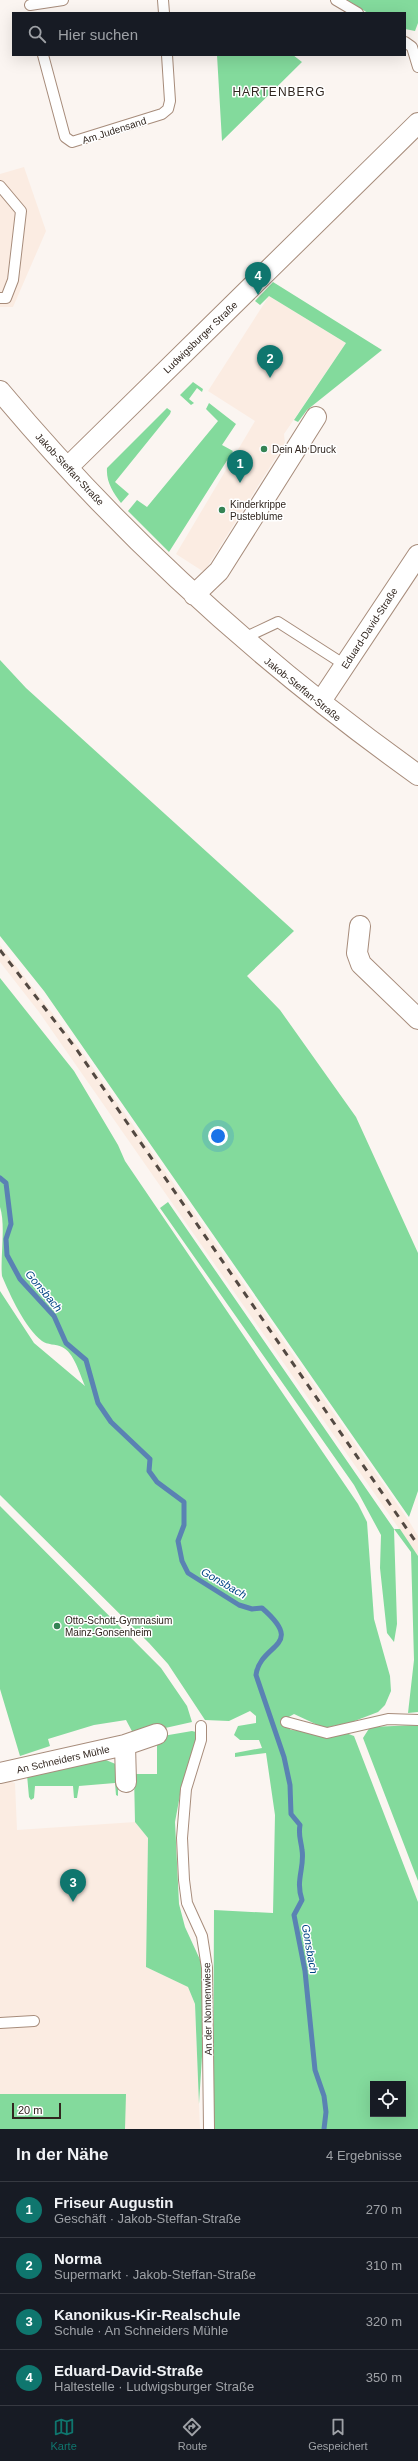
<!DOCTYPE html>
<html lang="de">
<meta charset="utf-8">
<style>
:root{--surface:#171b24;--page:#20242c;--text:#f1f3f6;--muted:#9ea1a6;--line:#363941;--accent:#0f766e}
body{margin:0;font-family:Helvetica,sans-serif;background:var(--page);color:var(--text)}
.controls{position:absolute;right:12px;bottom:12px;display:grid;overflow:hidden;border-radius:0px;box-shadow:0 4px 16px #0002}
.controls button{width:36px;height:36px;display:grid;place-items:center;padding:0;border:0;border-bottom:1px solid var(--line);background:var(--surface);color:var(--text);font:20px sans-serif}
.scale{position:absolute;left:12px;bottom:10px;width:49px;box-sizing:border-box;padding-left:4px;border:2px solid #31261f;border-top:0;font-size:11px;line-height:14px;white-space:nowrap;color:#31261f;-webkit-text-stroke:3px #fff;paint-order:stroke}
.you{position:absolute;left:218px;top:1136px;width:14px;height:14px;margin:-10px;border:3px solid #fff;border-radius:50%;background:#1a73e8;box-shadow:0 0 0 6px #1a73e833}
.badge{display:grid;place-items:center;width:26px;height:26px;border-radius:50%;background:var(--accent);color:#fff;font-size:13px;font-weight:700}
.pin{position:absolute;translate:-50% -33px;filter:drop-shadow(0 1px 2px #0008)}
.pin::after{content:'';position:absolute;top:21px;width:14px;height:12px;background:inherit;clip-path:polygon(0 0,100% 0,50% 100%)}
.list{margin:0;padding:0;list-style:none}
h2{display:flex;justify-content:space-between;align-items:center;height:52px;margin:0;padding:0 16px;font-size:17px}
h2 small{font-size:13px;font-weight:400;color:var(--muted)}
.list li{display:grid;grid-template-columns:26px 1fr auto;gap:12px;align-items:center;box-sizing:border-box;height:56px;padding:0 16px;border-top:1px solid var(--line)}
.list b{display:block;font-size:15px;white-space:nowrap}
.list p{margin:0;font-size:13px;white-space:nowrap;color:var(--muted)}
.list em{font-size:13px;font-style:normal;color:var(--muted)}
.icon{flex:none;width:22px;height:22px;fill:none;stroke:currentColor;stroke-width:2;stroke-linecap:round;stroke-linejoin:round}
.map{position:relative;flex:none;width:418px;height:2129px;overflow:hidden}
.search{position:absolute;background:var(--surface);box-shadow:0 4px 16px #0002;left:12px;right:12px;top:12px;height:44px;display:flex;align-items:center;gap:10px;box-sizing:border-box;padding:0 14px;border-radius:0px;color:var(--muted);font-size:15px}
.sheet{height:276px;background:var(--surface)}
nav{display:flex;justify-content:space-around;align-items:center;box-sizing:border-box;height:56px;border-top:1px solid var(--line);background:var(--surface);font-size:11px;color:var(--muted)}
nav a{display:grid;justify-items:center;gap:2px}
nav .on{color:var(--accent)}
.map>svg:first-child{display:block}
.built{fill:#fbece2}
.green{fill:#83da9c;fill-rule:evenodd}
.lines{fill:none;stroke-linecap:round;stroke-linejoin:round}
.stream{stroke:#5a82b3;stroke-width:5}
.lane-casing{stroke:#a78c7b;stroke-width:12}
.street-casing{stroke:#a78c7b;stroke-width:22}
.lane{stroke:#fff;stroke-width:10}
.street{stroke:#fff;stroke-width:20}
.rail{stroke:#534942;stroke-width:3;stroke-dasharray:7 7;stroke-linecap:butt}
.poi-dot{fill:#348354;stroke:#fff;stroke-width:1.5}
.labels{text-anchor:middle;stroke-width:3;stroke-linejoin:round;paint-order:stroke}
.street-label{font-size:10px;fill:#31261f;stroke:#fff}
.poi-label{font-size:10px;fill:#31261f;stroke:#fff;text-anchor:start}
.water-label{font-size:11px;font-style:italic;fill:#004484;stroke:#fff}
.quarter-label{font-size:12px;letter-spacing:1px;fill:#31261f;stroke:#fff}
</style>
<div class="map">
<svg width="418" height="2129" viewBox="0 0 418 2129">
<rect width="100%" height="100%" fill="#fbf5f1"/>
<!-- built -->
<path class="built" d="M24 167 46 231 13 307H0V174Z
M269 296 346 343 284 434 285 443 204 572 176 554 255 421 208 391Z
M0 945 80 1049 409 1521 418 1536V1556L39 1012 0 962Z
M8 1781 15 1783 17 1830 135 1822 148 1838 146 1967 188 1987 195 2004 200 2129H0V1784Z"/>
<!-- green -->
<path class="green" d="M347 0H418V23L415 31 405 29V13H368Z
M217 55H293L302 62 222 141Z
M273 282 382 350 307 410 298 422 294 420 346 343 269 296 260 305 255 301Z
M193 382 203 389 202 392 197 388 189 399 194 403 191 405 180 395Z
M209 403 236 424 222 445 233 451 169 552 128 511 137 500 147 507 218 421 206 409Z
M167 408 171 411 170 414 115 482 129 494 121 503C113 492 106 482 107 468Z
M0 660 26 688 294 931 247 976 280 1010 356 1117 418 1253V1491L409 1517 44 991 0 936Z
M0 978 74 1071 118 1145 125 1161 358 1504 367 1522 374 1619 390 1676 391 1691 385 1705 378 1712 352 1722 324 1728 294 1714 287 1718 285 1725 291 1730 346 1733 354 1736 418 1902V2129H213L214 1910 273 1913 275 1815 266 1753 235 1757V1753L262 1748 259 1740H240L234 1735 238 1726 256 1723V1716L250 1711 229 1721 205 1720 168 1664 149 1643 0 1495V1291L34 1343 85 1386C80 1375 74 1352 62 1347 56 1344 47 1345 42 1341 25 1328 10 1295 2 1276 0 1257 6 1226 0 1207ZM373 2084H403V2114H373Z
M168 1202 394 1529H400L418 1556V1712L408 1713 414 1660 411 1552 394 1529 397 1624 394 1642 387 1633 380 1568 381 1535 354 1485 160 1208Z
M0 1506 161 1668 187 1706 192 1722 134 1735 126 1720 94 1725 48 1739 50 1746 20 1756 0 1689Z
M418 1725V1881L363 1738 370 1727Z
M192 1731 196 1732 197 1737 182 1784 175 1822 179 1904 185 1927 202 1964 204 2025 199 2104 195 2004 188 1987 146 1967 148 1838 135 1822 134 1774H157V1737Z
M101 1758 118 1765V1796L116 1795 115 1783 79 1786 77 1798H74L73 1786H35L34 1798 31 1800 29 1797 27 1775Z
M0 2094H126L125 2129H0Z"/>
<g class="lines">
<!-- stream -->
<path class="stream" d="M0 1178 6 1183 11 1224 6 1239 7 1255 20 1279 54 1316 66 1343 86 1360 98 1403 111 1422 150 1459 149 1471 157 1482 184 1502V1525L178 1541 182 1561 188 1573 239 1605 252 1609 262 1608C307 1647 260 1643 256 1675L284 1757 290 1785 291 1814 300 1825C298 1836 301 1840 302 1850 305 1867 295 1880 302 1900L294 1915 305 1971 315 2070 324 2096 326 2112 324 2129"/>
<!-- lane casing -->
<g class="lane-casing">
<path id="lane" d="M163 0 164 13
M336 0 358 13
M30 5 63 0
M405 42 412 47 418 67
M43 55 65 137 72 142 162 114 168 109 170 101 167 55
M0 186 21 211 13 280 6 298H0
M242 639 278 622 345 665
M286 1722 327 1733 388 1719 418 1720
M201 1726V1740L186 1789 182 1838 184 1880 187 1903 202 1936 207 1968 209 2129
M0 2023 34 2021"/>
</g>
<!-- street casing -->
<g class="street-casing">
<path id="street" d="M0 391C122 537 264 665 418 775
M68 467 418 123
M194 595 219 571 316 417
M321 701 418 555
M360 926 357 953 361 964 418 1019
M125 1745 126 1782
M0 1773 125 1745 157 1734"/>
</g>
<!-- lane -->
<use href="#lane" class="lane"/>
<!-- street -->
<use href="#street" class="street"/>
<!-- rail -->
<path class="rail" d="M0 950 77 1050 418 1545"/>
</g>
<!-- markers -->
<g class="poi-dot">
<circle cx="264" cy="449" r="4"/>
<circle cx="222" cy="510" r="4"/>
<circle cx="57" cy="1626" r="4"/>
</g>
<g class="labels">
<!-- street labels -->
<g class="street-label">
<text transform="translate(114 130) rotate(-18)" y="4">Am Judensand</text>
<text transform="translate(200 337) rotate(-44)" y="4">Ludwigsburger Straße</text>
<text transform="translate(70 469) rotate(47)" y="4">Jakob-Steffan-Straße</text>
<text transform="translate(369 628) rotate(-57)" y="4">Eduard-David-Straße</text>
<text transform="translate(303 689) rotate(39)" y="4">Jakob-Steffan-Straße</text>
<text transform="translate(63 1759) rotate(-13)" y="4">An Schneiders Mühle</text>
<text transform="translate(207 2009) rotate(-91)" y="4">An der Nonnenwiese</text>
</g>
<!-- poi labels -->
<g class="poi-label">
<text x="272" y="453">Dein Ab Druck</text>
<text x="230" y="508">Kinderkrippe<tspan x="230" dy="12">Pusteblume</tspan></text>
<text x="65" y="1624">Otto-Schott-Gymnasium<tspan x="65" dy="12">Mainz-Gonsenheim</tspan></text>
</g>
<!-- water labels -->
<g class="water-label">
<text transform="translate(44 1291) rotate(50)" y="4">Gonsbach</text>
<text transform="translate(224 1583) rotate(30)" y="4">Gonsbach</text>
<text transform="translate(310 1949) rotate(80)" y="4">Gonsbach</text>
</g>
<!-- quarter labels -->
<g class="quarter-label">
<text x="279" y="96">HARTENBERG</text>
</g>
</g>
</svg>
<div class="controls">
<button><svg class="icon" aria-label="locate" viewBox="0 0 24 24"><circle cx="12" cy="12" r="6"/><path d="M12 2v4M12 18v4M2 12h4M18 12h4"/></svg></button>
</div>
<div class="scale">20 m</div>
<div class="you"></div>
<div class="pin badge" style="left:240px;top:483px">1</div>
<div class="pin badge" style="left:270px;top:378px">2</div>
<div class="pin badge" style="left:73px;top:1902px">3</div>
<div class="pin badge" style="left:258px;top:295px">4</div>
<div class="search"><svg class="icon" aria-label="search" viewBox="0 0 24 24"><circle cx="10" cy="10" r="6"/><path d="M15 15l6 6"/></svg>Hier suchen</div>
</div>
<section class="sheet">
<h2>In der Nähe<small>4 Ergebnisse</small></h2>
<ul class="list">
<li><span class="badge">1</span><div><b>Friseur Augustin</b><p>Geschäft · Jakob-Steffan-Straße</p></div><em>270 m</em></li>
<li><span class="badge">2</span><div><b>Norma</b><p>Supermarkt · Jakob-Steffan-Straße</p></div><em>310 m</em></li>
<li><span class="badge">3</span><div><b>Kanonikus-Kir-Realschule</b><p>Schule · An Schneiders Mühle</p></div><em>320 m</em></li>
<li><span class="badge">4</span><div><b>Eduard-David-Straße</b><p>Haltestelle · Ludwigsburger Straße</p></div><em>350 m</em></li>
</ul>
</section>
<nav>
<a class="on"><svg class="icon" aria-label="map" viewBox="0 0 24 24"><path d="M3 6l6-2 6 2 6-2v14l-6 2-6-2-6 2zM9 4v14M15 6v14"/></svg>Karte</a>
<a><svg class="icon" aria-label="directions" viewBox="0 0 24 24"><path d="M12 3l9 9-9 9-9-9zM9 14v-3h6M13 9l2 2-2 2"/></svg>Route</a>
<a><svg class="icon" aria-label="saved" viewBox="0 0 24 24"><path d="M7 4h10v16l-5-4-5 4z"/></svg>Gespeichert</a>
</nav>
